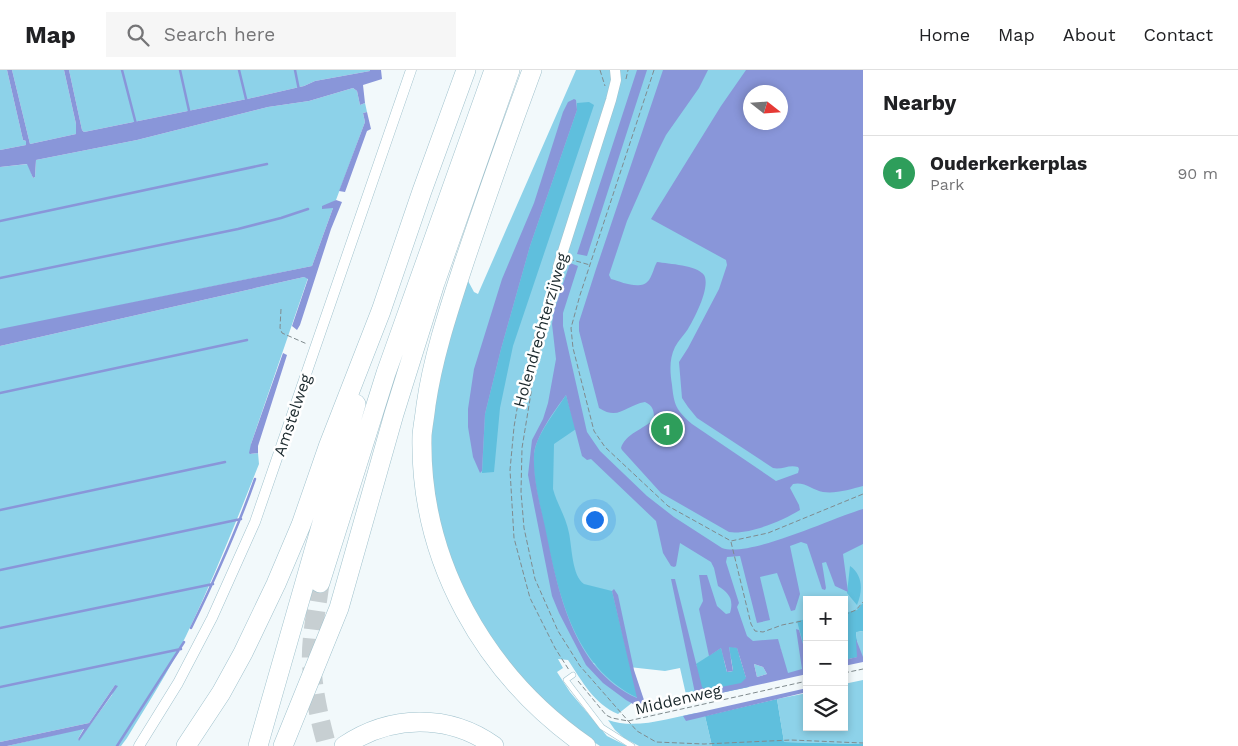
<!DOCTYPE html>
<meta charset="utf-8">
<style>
:root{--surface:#fff;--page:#f6f6f6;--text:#202124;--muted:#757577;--line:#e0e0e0;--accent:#876501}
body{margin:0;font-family:"Work Sans",sans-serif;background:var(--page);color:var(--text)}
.controls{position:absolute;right:15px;bottom:15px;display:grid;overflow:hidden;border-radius:0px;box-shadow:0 2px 8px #0003}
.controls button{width:45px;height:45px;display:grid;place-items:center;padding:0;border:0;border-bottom:1px solid var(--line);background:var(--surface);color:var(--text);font:25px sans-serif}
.compass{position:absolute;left:743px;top:15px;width:45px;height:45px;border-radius:50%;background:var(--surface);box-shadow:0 2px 8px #0003;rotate:107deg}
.you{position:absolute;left:594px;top:449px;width:18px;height:18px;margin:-12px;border:4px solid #fff;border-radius:50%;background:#1a73e8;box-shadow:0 0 0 8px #1a73e833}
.badge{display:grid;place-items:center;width:32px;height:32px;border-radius:50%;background:var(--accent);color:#fff;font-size:16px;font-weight:700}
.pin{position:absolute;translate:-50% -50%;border:2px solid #fff;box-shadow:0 1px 5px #0006}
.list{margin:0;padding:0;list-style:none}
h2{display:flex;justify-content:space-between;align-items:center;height:65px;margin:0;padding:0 20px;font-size:21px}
h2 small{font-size:16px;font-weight:400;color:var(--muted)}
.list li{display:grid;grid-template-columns:32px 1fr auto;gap:15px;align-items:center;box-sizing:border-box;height:75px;padding:0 20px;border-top:1px solid var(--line)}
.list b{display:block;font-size:19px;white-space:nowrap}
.list p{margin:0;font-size:16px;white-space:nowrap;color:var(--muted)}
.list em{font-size:16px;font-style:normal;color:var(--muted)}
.icon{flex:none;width:28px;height:28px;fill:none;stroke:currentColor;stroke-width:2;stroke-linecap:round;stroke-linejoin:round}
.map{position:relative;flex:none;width:863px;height:676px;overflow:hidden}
header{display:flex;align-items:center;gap:30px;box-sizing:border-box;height:70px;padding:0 25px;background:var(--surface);border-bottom:1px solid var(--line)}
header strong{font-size:24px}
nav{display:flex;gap:28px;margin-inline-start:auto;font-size:18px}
.search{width:350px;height:45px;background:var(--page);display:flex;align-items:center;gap:12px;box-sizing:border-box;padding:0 18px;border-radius:0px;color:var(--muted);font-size:19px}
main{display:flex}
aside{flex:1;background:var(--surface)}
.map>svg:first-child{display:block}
.green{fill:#8dd2e9;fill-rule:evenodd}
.forest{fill:#5fbfdd}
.water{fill:#8996d9;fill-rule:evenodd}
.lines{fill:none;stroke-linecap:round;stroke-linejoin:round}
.stream{stroke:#8996d9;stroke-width:2.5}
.highway-tunnel{stroke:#c7cfd2;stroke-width:19;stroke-dasharray:19 9;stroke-linecap:butt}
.lane-casing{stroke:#a0c2cd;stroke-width:6}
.street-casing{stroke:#a0c2cd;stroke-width:11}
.highway-casing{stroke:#a0c2cd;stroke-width:20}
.path{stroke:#808b8e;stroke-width:1;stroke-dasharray:5 2.5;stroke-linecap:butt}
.lane{stroke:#fff;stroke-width:5}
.street{stroke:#fff;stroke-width:10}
.highway{stroke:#fff;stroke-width:19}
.labels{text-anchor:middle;stroke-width:5;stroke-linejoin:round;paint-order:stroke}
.street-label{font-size:16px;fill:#1b292d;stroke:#fff}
</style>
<header>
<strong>Map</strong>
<div class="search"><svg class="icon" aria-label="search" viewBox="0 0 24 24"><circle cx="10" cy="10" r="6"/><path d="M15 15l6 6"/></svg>Search here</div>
<nav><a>Home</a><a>Map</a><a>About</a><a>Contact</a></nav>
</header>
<main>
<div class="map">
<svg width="863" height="676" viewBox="0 0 863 676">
<rect width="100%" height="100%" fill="#f2f9fb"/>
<!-- green -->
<path class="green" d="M0 0H7L23 70 26 71V75L0 80Z
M12 0H64L76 54V64L30 74Z
M69 0H370V1L315 11 304 16 247 29 84 62 82 60Z
M576 0H863V560L857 562 863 561V587H859L856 562 844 564V530H807V572L803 573 807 588V597L788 608 780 577 696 595 701 627 687 629 680 598 665 601 593 593 638 628 618 644C594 634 582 611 568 590L558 589 563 598 557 602 570 622 607 666 627 676H600L583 665 521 611 475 547 440 465 432 421 429 363 437 310 467 209 474 222 478 224ZM750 22H780V52H750Z
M353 18 357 21 360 35 365 33 367 42 363 43 365 52 336 130 331 133 333 138 312 196 0 260V97L28 94 33 108 35 107 36 90 137 70 268 37 309 31Z
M304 207 308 208 251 374V384L258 383 259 394C236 452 213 510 186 566 169 601 147 635 127 668L121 676H7L84 658 78 669 79 670 112 625 115 615 89 653 0 672V276Z
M754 594 763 597 767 604 757 607Z
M863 610V674L784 672 777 629 807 623V657H844V614Z
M696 643 705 646 712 676H639L624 668 615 660 608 650C636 660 669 648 696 643Z"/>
<!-- forest -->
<path class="forest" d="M589 32 594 35 513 276 500 338 494 402 482 403 485 344 501 279 530 176 577 40V33Z
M566 325 576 359 554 374 553 419C557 434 566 447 569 463 572 477 572 506 584 514L612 521 638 628C572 597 558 520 544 456 540 433 532 408 534 384 536 365 556 341 566 325Z
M850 496C863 505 863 521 857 535L847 523Z
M863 533V561L856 562 859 587 844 590V543L857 540Z
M807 549V588L797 551Z
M729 576 737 578 749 617 701 627 696 594 721 578 727 602 733 601Z
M777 629 784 672 863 674V676H712L705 646Z"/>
<!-- water -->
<path class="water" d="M7 0H12L30 74 76 64V54L64 0H69L82 60 84 62 247 29 304 16 315 11 370 1V0H381L382 9 363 15 365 33 360 35 357 21 353 18 309 31 268 37 137 70 36 90 35 107 33 108 27 94 0 97V80L26 75V71L23 70Z
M637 0H647L587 186 577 184Z
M663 0H708L699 18 666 65 657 83 627 151 609 205 611 209C622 212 641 221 649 210 653 204 654 197 657 192 669 194 697 195 704 205 711 217 694 249 688 259 684 265 678 271 675 277 669 289 670 302 672 315 674 335 676 340 692 354L776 411 798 403 799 399 798 397C789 394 782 400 773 398L697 348 688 337 682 328 679 292 688 278 719 219 727 195 726 190 651 149 721 36 746 0H863V416C851 419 836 424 823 422 813 420 804 411 793 414L790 418 799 435 800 440C782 451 749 465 729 462L661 423 622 380 621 378C625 364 644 359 654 349 654 340 653 336 645 332 626 335 619 351 599 338L579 261V252L596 199ZM750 22H780V52H750Z
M574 29 576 30 577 40 530 176 501 279 485 344 482 401 480 403 473 387 468 357V339L474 299 502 209 534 133 563 42 568 32Z
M367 42 371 59 367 61 345 122 339 121 365 52 363 43Z
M336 130 342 132 331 159 300 255 297 260 292 256 308 209 304 207 0 276V259L312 196 333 138 322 139V136Z
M570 193 578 196 563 243V256L587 362 600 381 647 426 674 447 722 478C749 488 832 448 863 439V474L843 484 848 522 835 516 826 492 822 493 826 518 825 520 822 519 807 474 801 472 790 476 800 524 795 540 791 541 777 503 760 507 770 550 757 553 740 486 727 487 726 492 739 533 737 537 747 566 753 571 778 569 788 603 802 599 796 559 799 560 807 588V604L662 636 659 632 695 623 671 509H675L702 617 706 620 741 613 746 608 737 578 729 577 733 601 727 602 721 578 709 586 699 539 703 531 699 505H707L717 536 726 544 730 543C734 529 729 523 718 516L714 498 711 492 680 473 676 496 674 497 671 496 663 483 656 451 591 389 587 390 582 386 566 325C555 340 535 367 534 385 533 409 540 434 545 457 558 520 572 599 637 628L612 521 614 519 618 525 634 600 646 636 640 638 626 630 603 613 586 595 559 543 552 526 528 405 532 370 543 349 548 333 556 289 552 254 554 241ZM754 594 763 597 767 604 757 607Z
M283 283 287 285 258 376V383L250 384 249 383 251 374Z
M856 569 863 587V592L844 596V590L857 587Z
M115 615 118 616 79 671 78 669 84 659 7 676H0V672L89 653Z
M807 618V622L686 651 683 646Z"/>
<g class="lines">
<!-- stream -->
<path class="stream" d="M122 0 136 54
M180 0 190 45
M239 0 247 33
M295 0 299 20
M0 151 267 94
M0 208 238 159 281 148 308 139
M0 323 247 270
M0 440 225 392
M0 500 241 449
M0 558 213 514
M191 558C215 509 237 460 255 409
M0 617 181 579
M117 676 184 572"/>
<!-- highway-tunnel -->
<path class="highway-tunnel" d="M320 513C317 538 309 575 312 599 314 625 320 651 327 676"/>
<!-- lane casing -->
<g class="lane-casing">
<path id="lane" d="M573 605 566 610 602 657 632 676"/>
</g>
<!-- street casing -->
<g class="street-casing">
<path id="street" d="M558 197 611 30 616 10 615 0
M139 676 178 613 212 548 255 452 411 0"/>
</g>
<!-- highway casing -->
<g class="highway-casing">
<path id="highway" d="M532 0C508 65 485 130 463 196 448 242 433 287 426 335 425 345 423 355 422 365 419 490 484 605 586 676
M320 513 386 303 494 0
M186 676 221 623 243 583 276 514 301 455 328 377 381 241 422 121 466 0
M258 676 356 334
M283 676 339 538 394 344 435 213 510 0
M344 676C390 645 448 643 494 676"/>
</g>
<!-- path -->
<path class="path" d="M600 0 605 16
M654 0 580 225 571 258 573 278 594 361 605 377 668 436 731 471 768 463 863 424
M626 9 628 0
M569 189 590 195
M562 206 540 282 531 303V323L522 378 521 422 524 458 535 509 558 561 580 596 637 661 656 672 704 674 791 670 863 673
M555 207 534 269 519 327 514 357 510 400 514 468 530 528 555 578 569 600
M281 239 280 258 282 263 307 274
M731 472 751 554 755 561 763 562 782 555 807 550
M844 545 856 540 863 532
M844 603 863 599
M578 611 606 645 612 648 628 651 807 611"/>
<!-- lane -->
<use href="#lane" class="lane"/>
<!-- street -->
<use href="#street" class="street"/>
<!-- highway -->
<use href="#highway" class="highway"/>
</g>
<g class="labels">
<!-- street labels -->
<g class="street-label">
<text transform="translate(540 260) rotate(-74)" y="6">Holendrechterzijweg</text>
<text transform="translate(292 345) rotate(-71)" y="6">Amstelweg</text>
<text transform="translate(678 629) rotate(-13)" y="6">Middenweg</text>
</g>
</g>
</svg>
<div class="controls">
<button>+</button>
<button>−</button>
<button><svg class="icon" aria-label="layers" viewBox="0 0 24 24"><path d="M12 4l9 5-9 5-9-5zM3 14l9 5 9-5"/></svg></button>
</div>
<svg class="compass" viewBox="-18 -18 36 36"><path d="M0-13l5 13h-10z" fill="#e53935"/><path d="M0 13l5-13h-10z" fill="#757577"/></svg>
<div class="you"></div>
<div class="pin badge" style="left:667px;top:359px;background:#2e9e5b">1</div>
</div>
<aside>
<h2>Nearby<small></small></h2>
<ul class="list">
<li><span class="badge" style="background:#2e9e5b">1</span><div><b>Ouderkerkerplas</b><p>Park</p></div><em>90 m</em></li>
</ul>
</aside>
</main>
